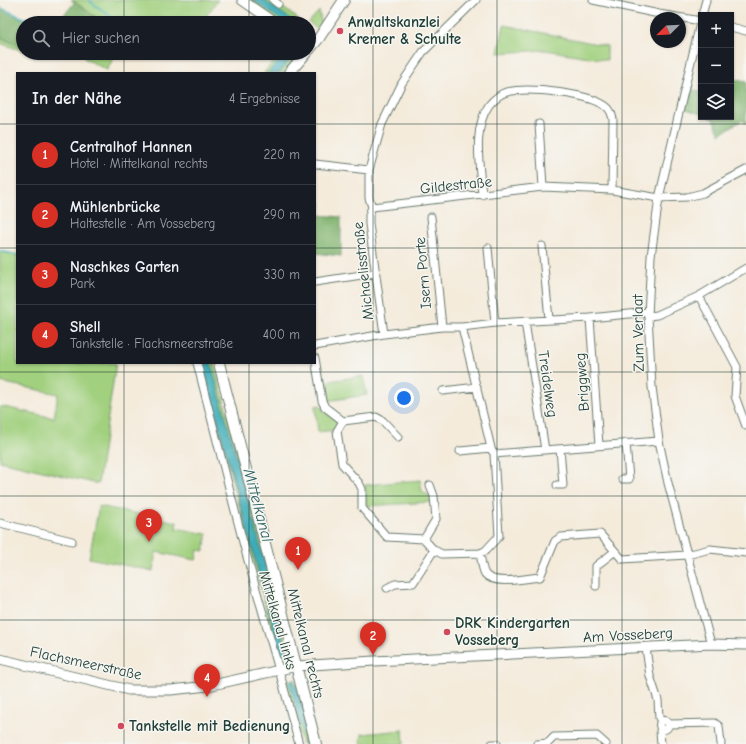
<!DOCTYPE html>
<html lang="de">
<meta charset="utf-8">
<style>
:root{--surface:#171b24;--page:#20242c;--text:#f1f3f6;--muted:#9ea1a6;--line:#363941;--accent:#d93025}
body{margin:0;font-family:"Comic Neue",sans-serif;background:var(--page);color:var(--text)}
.controls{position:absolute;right:12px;top:12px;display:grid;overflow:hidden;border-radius:0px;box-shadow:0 1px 3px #0004}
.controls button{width:36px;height:36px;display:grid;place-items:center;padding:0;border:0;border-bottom:1px solid var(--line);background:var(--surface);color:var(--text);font:20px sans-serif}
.compass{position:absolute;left:650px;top:12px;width:36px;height:36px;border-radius:50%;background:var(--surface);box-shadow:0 1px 3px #0004;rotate:246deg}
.you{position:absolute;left:404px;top:398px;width:14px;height:14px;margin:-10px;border:3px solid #fff;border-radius:50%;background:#1a73e8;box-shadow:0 0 0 6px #1a73e833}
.badge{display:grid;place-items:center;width:26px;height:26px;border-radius:50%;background:var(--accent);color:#fff;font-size:13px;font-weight:700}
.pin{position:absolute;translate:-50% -33px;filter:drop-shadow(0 1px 2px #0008)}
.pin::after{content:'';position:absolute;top:21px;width:14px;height:12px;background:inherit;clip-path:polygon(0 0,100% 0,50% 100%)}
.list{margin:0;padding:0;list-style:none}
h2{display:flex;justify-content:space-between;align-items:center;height:52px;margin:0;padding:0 16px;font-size:17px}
h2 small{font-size:13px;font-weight:400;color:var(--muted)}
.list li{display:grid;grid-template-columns:26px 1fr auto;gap:12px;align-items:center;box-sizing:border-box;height:60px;padding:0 16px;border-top:1px solid var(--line)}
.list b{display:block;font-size:15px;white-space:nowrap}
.list p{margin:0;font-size:13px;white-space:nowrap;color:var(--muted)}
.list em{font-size:13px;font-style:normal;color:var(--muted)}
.icon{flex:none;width:22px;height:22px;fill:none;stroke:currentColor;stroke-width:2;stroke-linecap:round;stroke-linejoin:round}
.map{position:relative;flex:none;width:746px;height:744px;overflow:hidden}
.search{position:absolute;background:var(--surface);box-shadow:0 1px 3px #0004;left:16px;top:16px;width:300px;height:44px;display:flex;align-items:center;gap:10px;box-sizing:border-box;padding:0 14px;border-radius:22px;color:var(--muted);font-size:15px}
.panel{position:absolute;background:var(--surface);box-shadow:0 1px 3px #0004;left:16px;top:72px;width:300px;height:292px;border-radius:0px}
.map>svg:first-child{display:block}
.green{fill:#a1d07e;stroke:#608659}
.forest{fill:#80b26d;stroke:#507850}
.water{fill:#3cacb8;stroke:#2e7476}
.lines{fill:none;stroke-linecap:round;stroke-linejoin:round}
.stream{stroke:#3cacb8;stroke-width:2}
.minor-casing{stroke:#6a7a6e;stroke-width:9}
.tertiary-casing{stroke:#6a7a6e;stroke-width:11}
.secondary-casing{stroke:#6a7a6e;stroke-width:12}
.minor{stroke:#fff;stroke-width:7}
.tertiary{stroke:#fff;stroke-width:9}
.secondary{stroke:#fff;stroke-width:10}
.grid{fill:none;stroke:#1f3d34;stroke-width:1;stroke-opacity:0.55}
.poi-dot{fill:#d1495b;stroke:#f6f6f2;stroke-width:1.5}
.labels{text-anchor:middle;stroke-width:3;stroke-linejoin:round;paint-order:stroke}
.poi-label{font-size:15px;font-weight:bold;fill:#1f3d34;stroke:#f6f6f2;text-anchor:start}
.street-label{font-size:15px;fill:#1f3d34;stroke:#f6f6f2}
.water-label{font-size:16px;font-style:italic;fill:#285e5c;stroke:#f6f6f2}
</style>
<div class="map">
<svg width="746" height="744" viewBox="0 0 746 744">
<rect width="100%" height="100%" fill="#f6f6f2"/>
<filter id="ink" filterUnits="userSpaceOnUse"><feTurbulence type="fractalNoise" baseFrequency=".025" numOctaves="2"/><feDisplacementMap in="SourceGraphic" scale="8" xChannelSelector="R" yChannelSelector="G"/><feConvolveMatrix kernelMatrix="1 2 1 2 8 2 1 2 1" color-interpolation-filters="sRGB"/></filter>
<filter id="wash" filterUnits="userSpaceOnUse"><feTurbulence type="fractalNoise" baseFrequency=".012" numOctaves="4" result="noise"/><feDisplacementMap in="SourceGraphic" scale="16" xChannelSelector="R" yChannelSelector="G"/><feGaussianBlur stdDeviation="0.9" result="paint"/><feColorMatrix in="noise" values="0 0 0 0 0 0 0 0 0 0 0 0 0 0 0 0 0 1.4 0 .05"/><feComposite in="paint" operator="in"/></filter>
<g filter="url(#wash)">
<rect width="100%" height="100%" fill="#f4ebdb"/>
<!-- green -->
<path class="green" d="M71 0H218L201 23H169L166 20 163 23H104Z
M246 0C253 0 261 0 268 0 276 2 297 17 302 23H279Z
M319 11 322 25 319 32 309 22Z
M504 25 607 46V60L545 50 498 53Z
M0 37 23 48V51L0 43Z
M87 53H116L107 70 84 58Z
M280 53H291L295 57 284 73H264Z
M0 251 17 255V363H116L98 484 0 461V406L54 418 58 394 0 382Z
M201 363H214L267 562 289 654 279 657Z
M363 376 367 395 326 401 322 382Z
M320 405 322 409 339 422 335 430 318 432 315 406Z
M420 480 422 491 431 497 432 502 366 506 365 485Z
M99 506 177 522 176 528 207 534 204 551 198 550 196 560 156 552 153 571 89 558Z
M295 679 315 744H302L286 682Z
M403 730 404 744H361L362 734Z"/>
<!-- forest -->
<path class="forest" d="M75 2 104 23H57Z
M0 8 35 23H23V48L0 37Z
M733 79 746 82V124L742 120 720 134 713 119 708 117H731V86Z
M688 88 701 92V114L683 108Z
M315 203H321L319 215 341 217V256L315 253Z"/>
<!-- water -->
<path class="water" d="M252 0H264L296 23H285Z
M285 53H291L293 56 279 73H268Z
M202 363H211L270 582 274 605 287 654 281 655Z
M293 680 297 689 314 744H306L289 681Z"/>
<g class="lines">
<!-- stream -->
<path class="stream" d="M88 0 120 23
M0 8 35 23
M0 251 17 255"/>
</g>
</g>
<g filter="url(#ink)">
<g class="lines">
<!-- minor casing -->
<g class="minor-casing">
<path id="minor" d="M273 0 278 4
M593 0 659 14 701 21
M702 15 706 0
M701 19 659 198 651 256 648 316 652 387 659 441 668 483 711 644
M731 27 746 31
M539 124 543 187
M315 164 369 170
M482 195C480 167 472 129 489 105 493 100 501 93 507 92 528 87 592 93 608 108 611 111 612 115 613 119L612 190
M372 207 543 187 612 190 659 198 687 197 703 193 746 170
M431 217 442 327
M542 246 549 319
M488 248 495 323
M315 282 375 273
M699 296 737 367 735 396 746 426
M648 316 657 315 699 296 746 268
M590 318 599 445
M525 322 545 450
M462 327 491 448
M384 334 369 224V215L372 207 369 198V170L382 124 402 83 423 52 476 0
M315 346 384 334 442 327H462L495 323 590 318 648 312
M315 358 322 401 325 407 343 421 376 417 383 421 398 437
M197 363 245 550 279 670 299 744
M443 391 477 387
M343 421 337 431 342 464 359 483 362 489V508L387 537 424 539 434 550 442 554 480 553 485 551 499 536 494 454 659 441
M460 451 491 448 492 451
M622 479H629L626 443
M557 485H563L560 449
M0 523 72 541
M424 539 436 519 434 496 430 485
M480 553C481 559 482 569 485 574 494 586 527 578 540 577L555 541 561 537 600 534 622 559 687 555 710 549 746 553
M596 586V566L614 552
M387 588 395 584 413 583 434 550
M646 648 650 676 658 700 659 718 662 721
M659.5 725a4.5 4.5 0 1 1 9 0a4.5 4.5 0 1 1-9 0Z
M668 724 715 723 719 726 721 744
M492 744H497
M537 744 548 743 554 737 597 736 606 744
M661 744 660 731 662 729"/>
</g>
<!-- tertiary casing -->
<g class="tertiary-casing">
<path id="tertiary" d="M242 0 275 23
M0 659 129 690H171L208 686 297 666 374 661 711 644 746 645"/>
</g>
<!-- secondary casing -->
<g class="secondary-casing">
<path id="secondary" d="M309 50 319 38 344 0
M289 73 306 53
M219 363 316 744"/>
</g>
<!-- minor -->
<use href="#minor" class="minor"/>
<!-- tertiary -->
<use href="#tertiary" class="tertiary"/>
<!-- secondary -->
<use href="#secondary" class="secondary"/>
</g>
</g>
<!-- grid -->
<path class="grid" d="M124 0V23M249 0V23M373 0V744M497 0V744M622 0V744M124 53V73M249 53V73M0 124H17M315 124H746M0 248H17M315 248H746M124 363V744M249 363V744M0 372H746M0 496H746M0 620H746"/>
<!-- markers -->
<g class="poi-dot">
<circle cx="340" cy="31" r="4"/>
<circle cx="447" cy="632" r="4"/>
<circle cx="121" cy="726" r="4"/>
</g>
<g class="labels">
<!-- poi labels -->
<g class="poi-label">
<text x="348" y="27">Anwaltskanzlei<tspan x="348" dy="17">Kremer &amp; Schulte</tspan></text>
<text x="455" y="628">DRK Kindergarten<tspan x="455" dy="17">Vosseberg</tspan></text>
<text x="129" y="731">Tankstelle mit Bedienung</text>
</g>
<!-- street labels -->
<g class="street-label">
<text transform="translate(456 185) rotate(-6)" y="5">Gildestraße</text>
<text transform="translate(363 271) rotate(-96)" y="5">Michaelisstraße</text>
<text transform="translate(423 273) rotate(-95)" y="5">Isern Porte</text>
<text transform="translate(638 333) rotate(-91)" y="5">Zum Verlaat</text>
<text transform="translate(582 382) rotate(-94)" y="5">Briggweg</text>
<text transform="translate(548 384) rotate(82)" y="5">Treidelweg</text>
<text transform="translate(278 620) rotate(74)" y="5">Mittelkanal links</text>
<text transform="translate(628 635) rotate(-3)" y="5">Am Vosseberg</text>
<text transform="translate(306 643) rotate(76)" y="5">Mittelkanal rechts</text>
<text transform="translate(86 663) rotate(12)" y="5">Flachsmeerstraße</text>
</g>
<!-- water labels -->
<g class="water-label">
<text transform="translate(259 505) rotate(75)" y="6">Mittelkanal</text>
</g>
</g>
</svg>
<div class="controls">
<button>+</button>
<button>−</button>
<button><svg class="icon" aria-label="layers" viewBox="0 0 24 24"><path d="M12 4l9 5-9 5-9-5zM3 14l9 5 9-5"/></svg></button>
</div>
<svg class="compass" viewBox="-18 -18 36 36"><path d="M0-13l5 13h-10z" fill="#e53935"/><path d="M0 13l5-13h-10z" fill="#9ea1a6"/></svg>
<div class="you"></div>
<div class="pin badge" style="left:298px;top:570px">1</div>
<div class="pin badge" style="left:373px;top:655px">2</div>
<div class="pin badge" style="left:149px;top:542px">3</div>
<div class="pin badge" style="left:207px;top:697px">4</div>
<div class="search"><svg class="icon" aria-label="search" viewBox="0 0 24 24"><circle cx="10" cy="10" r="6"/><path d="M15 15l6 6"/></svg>Hier suchen</div>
<section class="panel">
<h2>In der Nähe<small>4 Ergebnisse</small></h2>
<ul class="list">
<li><span class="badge">1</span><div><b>Centralhof Hannen</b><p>Hotel · Mittelkanal rechts</p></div><em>220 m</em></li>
<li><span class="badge">2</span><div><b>Mühlenbrücke</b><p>Haltestelle · Am Vosseberg</p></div><em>290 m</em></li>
<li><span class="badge">3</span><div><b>Naschkes Garten</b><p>Park</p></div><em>330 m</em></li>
<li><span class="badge">4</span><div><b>Shell</b><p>Tankstelle · Flachsmeerstraße</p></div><em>400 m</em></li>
</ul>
</section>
</div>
